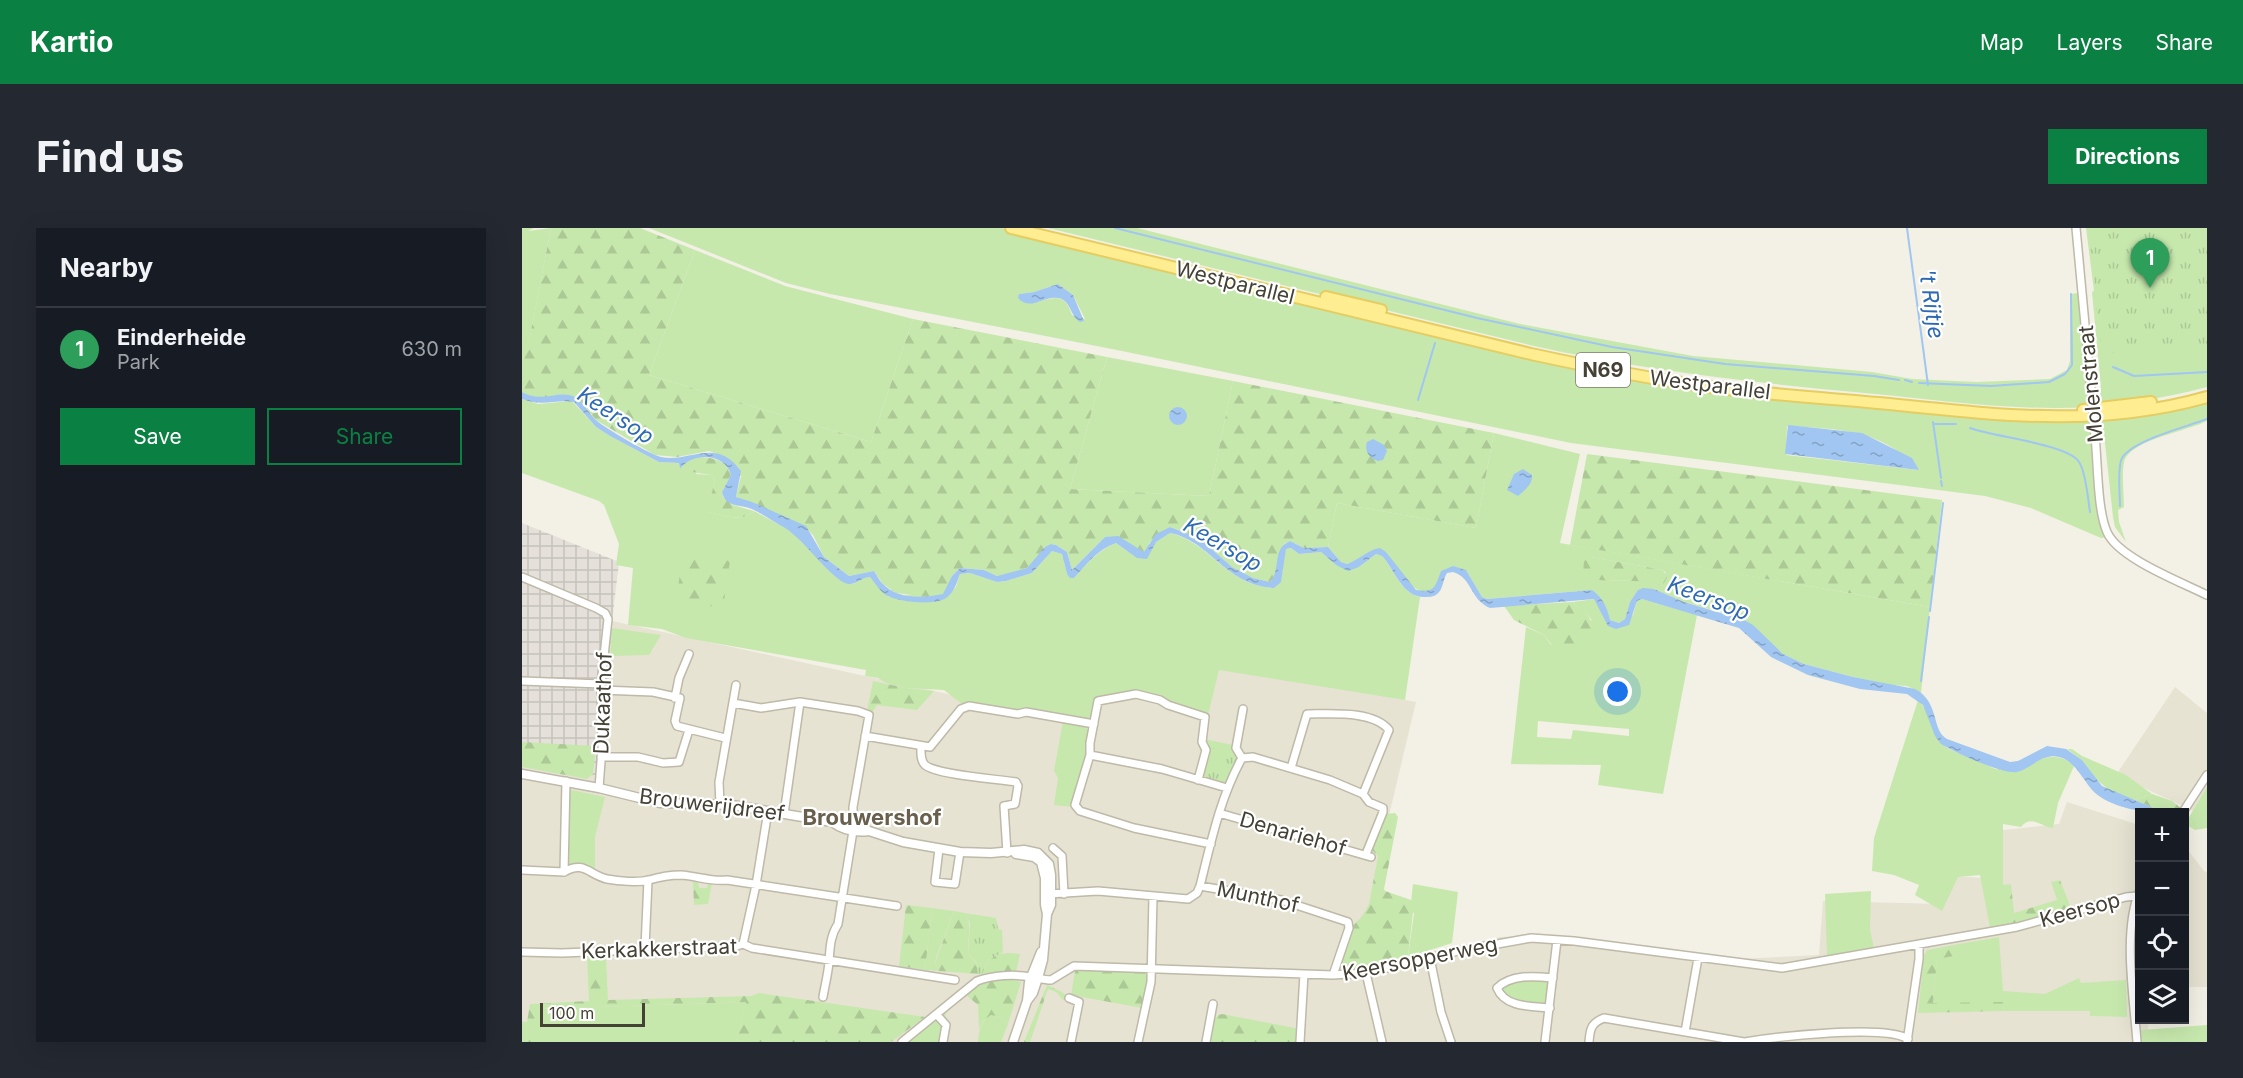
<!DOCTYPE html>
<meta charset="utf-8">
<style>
:root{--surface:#171b24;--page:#242831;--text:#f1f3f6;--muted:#9ea1a6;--line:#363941;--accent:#0b8043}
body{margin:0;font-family:Inter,sans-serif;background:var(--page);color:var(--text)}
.controls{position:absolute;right:18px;bottom:18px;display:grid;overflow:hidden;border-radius:0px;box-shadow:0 6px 24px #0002}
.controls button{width:54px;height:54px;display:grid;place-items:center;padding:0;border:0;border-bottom:2px solid var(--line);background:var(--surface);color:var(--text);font:30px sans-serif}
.scale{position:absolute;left:18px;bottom:15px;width:105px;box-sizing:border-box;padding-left:6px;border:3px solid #454135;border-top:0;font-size:16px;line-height:21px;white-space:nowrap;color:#454135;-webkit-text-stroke:4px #fff;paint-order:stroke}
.you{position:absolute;left:1096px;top:464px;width:21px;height:21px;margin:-15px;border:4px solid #fff;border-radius:50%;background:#1a73e8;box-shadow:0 0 0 9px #1a73e833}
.badge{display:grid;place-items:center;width:39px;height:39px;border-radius:50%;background:var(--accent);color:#fff;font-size:20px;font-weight:700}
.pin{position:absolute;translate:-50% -50px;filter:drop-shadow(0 2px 3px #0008)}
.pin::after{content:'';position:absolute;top:32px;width:21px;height:18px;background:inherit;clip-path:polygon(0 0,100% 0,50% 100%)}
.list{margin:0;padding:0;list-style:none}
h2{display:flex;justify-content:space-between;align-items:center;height:78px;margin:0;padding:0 24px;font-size:26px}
h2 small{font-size:20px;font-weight:400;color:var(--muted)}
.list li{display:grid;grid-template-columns:39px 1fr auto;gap:18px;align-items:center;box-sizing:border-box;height:84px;padding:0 24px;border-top:2px solid var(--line)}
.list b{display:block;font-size:22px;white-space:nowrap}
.list p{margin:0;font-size:20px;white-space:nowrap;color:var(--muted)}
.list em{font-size:20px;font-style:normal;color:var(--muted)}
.actions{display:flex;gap:12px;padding:18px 24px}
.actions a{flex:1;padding:14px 0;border:2px solid var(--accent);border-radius:0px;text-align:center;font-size:21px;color:var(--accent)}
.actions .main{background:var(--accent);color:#fff}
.icon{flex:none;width:33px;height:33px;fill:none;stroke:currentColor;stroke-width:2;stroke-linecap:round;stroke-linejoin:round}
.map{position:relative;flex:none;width:1685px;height:814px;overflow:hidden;border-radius:0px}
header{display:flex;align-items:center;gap:36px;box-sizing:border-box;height:84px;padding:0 30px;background:var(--accent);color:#fff}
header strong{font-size:28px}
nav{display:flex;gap:33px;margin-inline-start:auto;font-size:21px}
.intro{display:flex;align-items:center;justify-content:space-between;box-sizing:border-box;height:144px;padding:0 36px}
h1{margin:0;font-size:42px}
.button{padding:15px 27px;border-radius:0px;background:var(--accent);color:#fff;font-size:21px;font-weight:700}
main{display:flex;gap:36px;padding:0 36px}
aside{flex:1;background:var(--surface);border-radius:0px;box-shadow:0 6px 24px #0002}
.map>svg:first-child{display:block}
.residential{fill:#e7e3d3}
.industrial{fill:url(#industrial-grid)}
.green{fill:#c6e8ad;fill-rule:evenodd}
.forest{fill:url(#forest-firs)}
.park{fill:url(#park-tufts)}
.water{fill:url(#water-ripples)}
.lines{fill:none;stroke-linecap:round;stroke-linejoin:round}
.stream{stroke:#a0c6f1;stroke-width:2}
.minor-casing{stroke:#beb9a8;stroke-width:10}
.tertiary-casing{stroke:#beb9a8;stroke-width:11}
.primary-casing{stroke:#e5cd61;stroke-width:14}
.minor{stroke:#fff;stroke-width:7}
.tertiary{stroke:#fff;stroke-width:8}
.primary{stroke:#ffed92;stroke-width:10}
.minor-bridge-casing{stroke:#beb9a8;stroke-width:10;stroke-linecap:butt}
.minor-bridge{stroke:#fff;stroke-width:7}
.labels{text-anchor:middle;stroke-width:4.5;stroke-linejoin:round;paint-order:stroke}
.shield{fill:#fff;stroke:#7d7a72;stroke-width:1.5}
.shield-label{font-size:20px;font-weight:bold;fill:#454135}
.street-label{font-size:21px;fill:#454135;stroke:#fff}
.water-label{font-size:22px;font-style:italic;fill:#2d6ab3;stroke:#fff}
.neighbourhood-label{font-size:22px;font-weight:bold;fill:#68604c;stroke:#fff}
</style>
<header>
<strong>Kartio</strong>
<nav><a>Map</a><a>Layers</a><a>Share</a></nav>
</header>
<div class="intro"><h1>Find us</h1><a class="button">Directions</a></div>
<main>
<aside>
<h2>Nearby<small></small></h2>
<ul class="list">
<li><span class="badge" style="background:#2e9e5b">1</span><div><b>Einderheide</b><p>Park</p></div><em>630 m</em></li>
</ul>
<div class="actions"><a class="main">Save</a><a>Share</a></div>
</aside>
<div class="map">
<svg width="1685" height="814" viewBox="0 0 1685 814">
<defs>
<pattern id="industrial-grid" width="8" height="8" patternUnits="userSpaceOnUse" patternTransform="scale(1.5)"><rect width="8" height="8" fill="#e5e1da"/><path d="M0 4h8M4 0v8" fill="none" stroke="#c6c2bc"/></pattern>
<pattern id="forest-firs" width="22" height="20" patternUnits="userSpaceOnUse" patternTransform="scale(1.5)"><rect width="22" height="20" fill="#c6e8ad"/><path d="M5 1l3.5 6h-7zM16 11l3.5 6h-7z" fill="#abc895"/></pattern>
<pattern id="park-tufts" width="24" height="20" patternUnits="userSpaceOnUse" patternTransform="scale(1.5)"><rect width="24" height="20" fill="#c6e8ad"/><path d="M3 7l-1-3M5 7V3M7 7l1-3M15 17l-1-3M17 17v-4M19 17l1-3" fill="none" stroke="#abc895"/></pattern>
<pattern id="water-ripples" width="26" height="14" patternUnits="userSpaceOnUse" patternTransform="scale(1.5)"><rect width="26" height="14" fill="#a0c6f1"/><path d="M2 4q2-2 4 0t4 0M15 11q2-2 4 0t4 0" fill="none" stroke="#84a2c4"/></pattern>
</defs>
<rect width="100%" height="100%" fill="#f3f0e5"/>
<!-- residential -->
<path class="residential" d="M90 393 564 496 573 470 685 434 894 474 868 583 846 699 852 739 978 709 1030 707 1196 732 1297 727 1301 673 1419 676 1429 648 1478 651 1473 603 1537 596 1545 574 1617 597 1618 792H1626L1627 814H0V533L81 548Z
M1653 459 1685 485V589L1594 547Z
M1662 617 1682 643 1685 644V759H1663Z"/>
<!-- industrial -->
<path class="industrial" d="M0 295 97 334 90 393 81 549 0 533Z"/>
<!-- green -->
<path class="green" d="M0 0H12L6 3 29 0 7 114 0 112Z
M127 0H480L1007 129 1080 143 1512 191 1685 171V193C1665 203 1613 211 1603 231 1599 241 1602 267 1602 279L1596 282 1597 294 1604 314 1593 299 1591 289 1582 206 1579 196 1570 197 1569 209 1579 291 1585 309 1579 310 1509 280 1463 268 1049 215 590 121 308 66 264 55ZM536 56 551 67 563 91 550 87C540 55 522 79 501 74L497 66 512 64ZM1265 198C1317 201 1360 201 1397 242L1264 227Z
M526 0H615L998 96 1171 128 1350 144 1390 151 1455 154 1528 151 1545 142 1548 133V66L1557 65 1565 162 1568 174 1577 173 1579 160 1570 64 1574 61 1685 119V159C1635 172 1585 180 1533 180 1470 180 1406 171 1343 165 1232 155 1121 142 1012 118Z
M173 22 263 58 391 91 349 214 127 147Z
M585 129 711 153 687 268 548 261Z
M0 171 16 176 50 173 74 199 88 208 137 234 157 235 158 241 163 234 167 232V240L175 246 189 247 193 252 186 284C201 287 219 295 232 283L265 301 277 310 305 340 331 356 344 349H348L367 369 430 363 434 359 438 346 448 345 475 354 484 353 510 345 530 323 540 326 545 346 552 350C565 336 576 322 594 315L605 323 634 314 648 305C690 315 702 357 752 360L761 343V332L764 321 769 320 777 326 799 324 814 337 837 339 854 326 860 328C872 342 879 365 898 369L883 472 697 442 686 487 613 464 574 470 568 490 566 491 501 481 498 483 445 475 440 476 422 462 384 460 364 455 356 450 343 448 344 442 164 410 140 401 106 397 111 340 94 337 97 316 82 277 77 273 0 245Z
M972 205 1058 226 1038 315 1408 379 1399 465 1385 458 1368 457 1331 449 1282 436 1261 426 1242 409 1201 385 1162 374 1132 361 1108 374 1103 391 1097 395 1088 392 1070 362 965 371 960 369 944 342 919 343C918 348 916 357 912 360 895 377 872 335 864 324L841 327 836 332 825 336 819 334 806 319 815 275 954 300ZM1069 329 1141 342 1144 345 1110 353H1088Z
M1072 371 1094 401 1111 387 1115 373 1120 371 1175 387 1141 566 1076 557 1079 537 989 536 1004 399 1022 407 1029 417 1070 392 1051 374ZM1016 493 1107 501V508L1051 502 1049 511 1015 509Z
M90 400 139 407 127 427 88 428Z
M1396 472C1412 487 1406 508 1427 521 1439 527 1453 531 1465 537 1467 538 1472 541 1474 541 1501 544 1529 515 1552 538L1536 575 1531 600C1519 599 1509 586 1499 599L1481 596V698L1468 700 1458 647 1436 649 1420 683 1393 667 1397 657 1372 647 1350 643 1352 610Z
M541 493 561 498 568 503 564 528 551 579 532 577 536 550 532 543Z
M682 511 711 517 716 531 703 555 699 557 681 550C679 536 690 525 682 511Z
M1545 521H1550L1560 528 1604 547 1630 566 1613 572 1588 563 1574 551 1560 532Z
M1685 559V600L1673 602 1663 596Z
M45 561 83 569 73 609V643C58 631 59 637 43 637Z
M891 656 936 664 930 715 886 729 892 685 888 684Z
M1349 663 1348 702 1352 720 1305 728 1303 666Z
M410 680 432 683 414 730 413 735 417 743 403 742Z
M1477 709 1481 763 1523 766 1557 750 1559 755 1604 752 1605 789 1568 788V783H1482L1481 775H1411L1415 730 1437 727V716Z
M1008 752 1026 753 1025 775 994 774 981 764V758Z
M224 774 214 814H13V781Z
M424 783 420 814H383Z
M469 787 478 789 486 796 479 814H456C457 803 458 793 469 787Z
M1685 797V814H1620L1619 802Z"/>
<!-- forest -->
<path class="forest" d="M29 0H118L173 22 127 147 349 214 391 91 585 129 548 261 687 268 711 153 972 205 954 300 815 275 806 319 782 320 768 313 762 316 754 348 748 354 731 350 710 339 677 310 648 299 628 314 622 324 583 309 550 342 545 324 534 317 529 316 505 340 486 346 475 348 462 342 438 340 430 348 423 365 405 369 374 365 361 356 352 343 327 348 302 329 291 307 286 302 214 269 219 248 216 239 203 229 187 223 155 229 133 227 74 192 57 171 36 167 14 171 0 164V112L7 113Z
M1065 226 1420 272 1408 379 1048 317Z
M176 229C190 229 205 232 209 247L200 264 201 269 211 277 232 283C219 295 201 287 185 284L193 252 189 247 170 244 167 240V232Z
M161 326 208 333 201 380 154 373Z
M1069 329 1141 342 1145 349 1142 355 1139 357C1129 355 1119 353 1110 353 1094 352 1075 355 1061 346L1062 333Z
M1051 374C1064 386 1079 396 1070 416L1056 424 1032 420 1022 407 992 392 982 378Z
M351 453 384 460 412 463 395 482 355 477 347 489 345 483Z
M0 514 74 518 71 546 65 551 0 539Z
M1630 566 1650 573 1659 580 1657 584H1641L1613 572Z
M873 585 876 589 862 661 863 663 889 672 892 675 886 729 884 731C865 739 840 746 819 742L818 735 830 699 841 687 847 676 856 628 850 622 864 586Z
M1538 652 1549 680 1481 698V657L1489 656 1492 685 1535 672 1529 654Z
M171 654H176L177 660H185L186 654 190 655 186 676 172 677Z
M384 677 410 680 403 742 377 738Z
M432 683 443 685C451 699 445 711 446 726L455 736 456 746 417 743 413 735Z
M1437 716V727L1415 731 1411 775 1481 774 1482 783 1396 785 1402 727 1405 722Z
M486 725 498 726 494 744 482 743 460 746 466 732 477 726Z
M65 728H84L86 772 229 768 237 765 403 789 369 814H214L224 774 14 781 13 814H0V794H5L8 776 67 773Z
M622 742C631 752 623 769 620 780L549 767 553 743Z
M476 751H486L499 754 486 796 478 789 469 787 461 793 457 801 456 777 444 767 461 755Z
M525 757 540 764 547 770 541 772 534 764 526 761 508 814H502Z
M700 786 778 801 776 814H688L692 792 696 787Z"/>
<!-- park -->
<path class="park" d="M1564 0H1685V120L1580 125Z
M689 520 712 523 715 529 704 551 699 555 684 551 682 547Z
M443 685 474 690 476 701 480 702 481 724 466 732 460 746H456L455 735 446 726 448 696Z"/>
<!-- water -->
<path class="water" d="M536 56 551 67 562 93 558 94C548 88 549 72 536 70 521 67 509 84 496 70L497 66 512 64Z
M0 164C22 176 35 161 53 169 62 174 67 186 75 193 83 200 129 227 139 229 168 235 194 208 219 243L214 269 230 274 284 298 302 329 327 348 352 343C355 347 357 352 360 355 375 372 402 370 421 366L430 348 438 340 462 342 475 348 505 340 523 319 529 316 534 317 545 324 550 342 583 309 596 308 622 324 634 306 648 299 677 310 710 339 731 350 748 354C760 341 749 321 768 313L782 320 806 319 819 334 825 336C837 332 845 322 858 320L864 324 894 362C913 365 913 359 919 343L931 338 944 342 960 369 965 371 1070 362C1081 370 1085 379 1088 392L1097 395 1103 391 1108 374 1116 362 1121 360 1132 361 1162 374 1222 392 1231 397 1261 426 1282 436 1331 449 1393 461C1418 474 1409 502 1425 511L1488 534 1496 533 1525 518 1544 521 1560 532 1580 558 1641 584C1620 585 1588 579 1572 564 1561 553 1554 533 1537 529 1519 525 1511 540 1495 544 1482 547 1432 524 1419 516L1413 508 1401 477 1385 466 1338 461 1286 447 1249 429 1217 400 1120 371 1115 373 1107 397 1094 401 1086 398 1072 371 968 380C947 371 951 350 931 344L925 345C921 351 921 362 915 366 912 369 906 369 902 369 880 369 873 342 860 328L854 326 837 339 826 343 814 337 799 324 777 326 769 320 764 321 759 354 752 360C702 357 689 313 648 305L634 314 625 331 615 330 594 315C576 321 565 336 552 350H548L545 346 540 326 530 323 510 345 484 353 475 354 448 345 438 346C435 354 432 365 424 370 413 378 375 374 364 367 357 362 353 355 348 349 340 349 334 357 326 356 308 351 283 312 263 300 252 294 241 286 230 281 219 276 203 280 200 264L209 247C203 224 169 224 158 241L157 235 137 234 88 208 74 199 52 174C32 171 21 179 0 171Z
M647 188a9 9 0 1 1 18 0a9 9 0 1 1-18 0Z
M1266 197 1340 205 1390 230 1397 242 1263 226Z
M851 211 862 217 865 223 861 232 856 233C847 230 842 223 845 214Z
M1001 241 1010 247C1011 256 1003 262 996 268L985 262 992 246Z"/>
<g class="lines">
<!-- stream -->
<path class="stream" d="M593 0 955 90 1090 119 1203 136 1352 148 1377 152
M1385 0 1406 157
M1591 139 1612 148 1685 144
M1383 152 1390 154
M1397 155 1469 158 1527 154 1543 146 1550 137 1549 66
M896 172 913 115
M1411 194 1419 250
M1412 196H1434
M1448 200C1471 209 1546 216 1557 234 1564 244 1566 271 1568 284
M1419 253 1420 258
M1598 278C1598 267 1595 239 1600 230 1611 212 1664 199 1685 191
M1408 383 1421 275
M1399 453 1407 389"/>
<!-- minor casing -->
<g class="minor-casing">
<path id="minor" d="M1554 0 1569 161
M1573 208C1576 235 1575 281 1585 304 1596 330 1659 354 1685 367
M0 349 74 380 83 385 86 391 79 456 80 520 77 560
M0 453 79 456
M79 462 131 464 158 470 153 493 155 498 203 510
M153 470 157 450 167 426
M211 475 239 480 278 474 336 483 347 487 331 579V603L316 696C308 708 308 720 307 734 306 746 303 757 301 769
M343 508 408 519 439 481 447 478 496 486 504 484 572 496
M399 518C399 524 398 532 403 537 415 547 475 551 494 554L496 558 493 576 482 578 485 625
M568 527 640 541 705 560
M79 529H116L141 535 157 534 167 502
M720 530 731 529 808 552 841 566 847 574 861 580V584L844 626
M769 540 785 486C808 486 851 482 867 502L841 566
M676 552 684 522 680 514 683 489 646 477 638 472 614 466 576 473 568 515V527L553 577 558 583 612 600 689 616
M198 576 197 554 214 457
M1661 584 1685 547
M697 585 849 629
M262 586 278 474
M531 620 540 628 542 666
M417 621 413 654 433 656 438 624
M0 642 42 644 44 553
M42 644C62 632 67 647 85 651 96 653 116 655 127 652 137 649 148 647 159 647 175 648 189 654 205 652L375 678
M678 658C689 614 698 570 720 530L714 520 721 481
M526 666 576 663 666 671 675 665 678 658 759 672 826 694 827 700 811 747
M221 716 234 657 246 583
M123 720 126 652
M0 724 40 725 215 718 221 716 230 720 433 752
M908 730 919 784 929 814
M844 745 860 814
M547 770 557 774 549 814
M1028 780C1010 778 983 780 975 760 989 746 1012 748 1031 750
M415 787 424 797 421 814
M1163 804 1176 730
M380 814 455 753C471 747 492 746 509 749 516 750 522 752 529 752L552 738 811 747 844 745 936 723 1009 710 1052 713 1260 740 1495 699 1604 669 1615 668
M616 814 629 754 631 669
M684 814 691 776
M778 814 782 746
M1023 814 1035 712
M1067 814C1068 801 1069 795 1082 790L1222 814
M1223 814C1253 809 1363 796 1386 811
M1385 814 1397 731V716
M1615 814C1612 770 1600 703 1618 662"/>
</g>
<!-- tertiary casing -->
<g class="tertiary-casing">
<path id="tertiary" d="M0 546 77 560 138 575 210 577 310 594H331L347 603 381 614 438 624 469 625 502 622 516 625 527 636 529 647V677L525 686
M310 594C321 602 333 605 347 603
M505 773 507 754 519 724
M491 814 505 773 511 765 516 750 521 732 525 686 523 677V650L519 634 512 629 494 626"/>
</g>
<!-- primary casing -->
<g class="primary-casing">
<path id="primary" d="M489 0 1009 126C1069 139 1128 151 1188 159 1244 166 1300 170 1356 175 1470 186 1572 201 1685 169
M804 69 859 82
M1561 182 1629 174"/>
</g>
<!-- minor -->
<use href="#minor" class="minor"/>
<!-- tertiary -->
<use href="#tertiary" class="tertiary"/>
<!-- primary -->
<use href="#primary" class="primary"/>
<!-- minor-bridge casing -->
<g class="minor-bridge-casing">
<path id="minor-bridge" d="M1569 161 1573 208"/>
</g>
<!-- minor-bridge -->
<use href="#minor-bridge" class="minor-bridge"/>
</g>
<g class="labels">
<!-- shield labels -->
<rect class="shield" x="1054" y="125" width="54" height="34" rx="4.5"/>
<g class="shield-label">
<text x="1081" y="149">N69</text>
</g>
<!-- street labels -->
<g class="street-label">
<text transform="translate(713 55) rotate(14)" y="7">Westparallel</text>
<text transform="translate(1569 156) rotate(-95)" y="7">Molenstraat</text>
<text transform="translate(1188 157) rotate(7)" y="7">Westparallel</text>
<text transform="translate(81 475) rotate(-88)" y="7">Dukaathof</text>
<text transform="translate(190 577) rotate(7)" y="7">Brouwerijdreef</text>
<text transform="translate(771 606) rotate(16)" y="7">Denariehof</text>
<text transform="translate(736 669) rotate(12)" y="7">Munthof</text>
<text transform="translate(1558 682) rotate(-15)" y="7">Keersop</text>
<text transform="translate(137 721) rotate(-2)" y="7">Kerkakkerstraat</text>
<text transform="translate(898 731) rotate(-11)" y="7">Keersopperweg</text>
</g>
<!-- water labels -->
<g class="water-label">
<text transform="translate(1410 76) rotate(82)" y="8">'t Rijtje</text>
<text transform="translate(94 187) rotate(33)" y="8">Keersop</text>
<text transform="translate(701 316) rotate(30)" y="8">Keersop</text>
<text transform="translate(1187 370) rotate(21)" y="8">Keersop</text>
</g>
<!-- neighbourhood labels -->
<g class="neighbourhood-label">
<text x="350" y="597">Brouwershof</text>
</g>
</g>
</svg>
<div class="controls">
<button>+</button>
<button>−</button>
<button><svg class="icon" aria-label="locate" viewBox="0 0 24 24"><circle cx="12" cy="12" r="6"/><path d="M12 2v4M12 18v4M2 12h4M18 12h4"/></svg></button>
<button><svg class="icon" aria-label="layers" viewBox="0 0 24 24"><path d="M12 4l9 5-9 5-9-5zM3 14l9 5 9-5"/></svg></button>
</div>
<div class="scale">100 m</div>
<div class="you"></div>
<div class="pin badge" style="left:1628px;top:60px;background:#2e9e5b">1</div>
</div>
</main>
